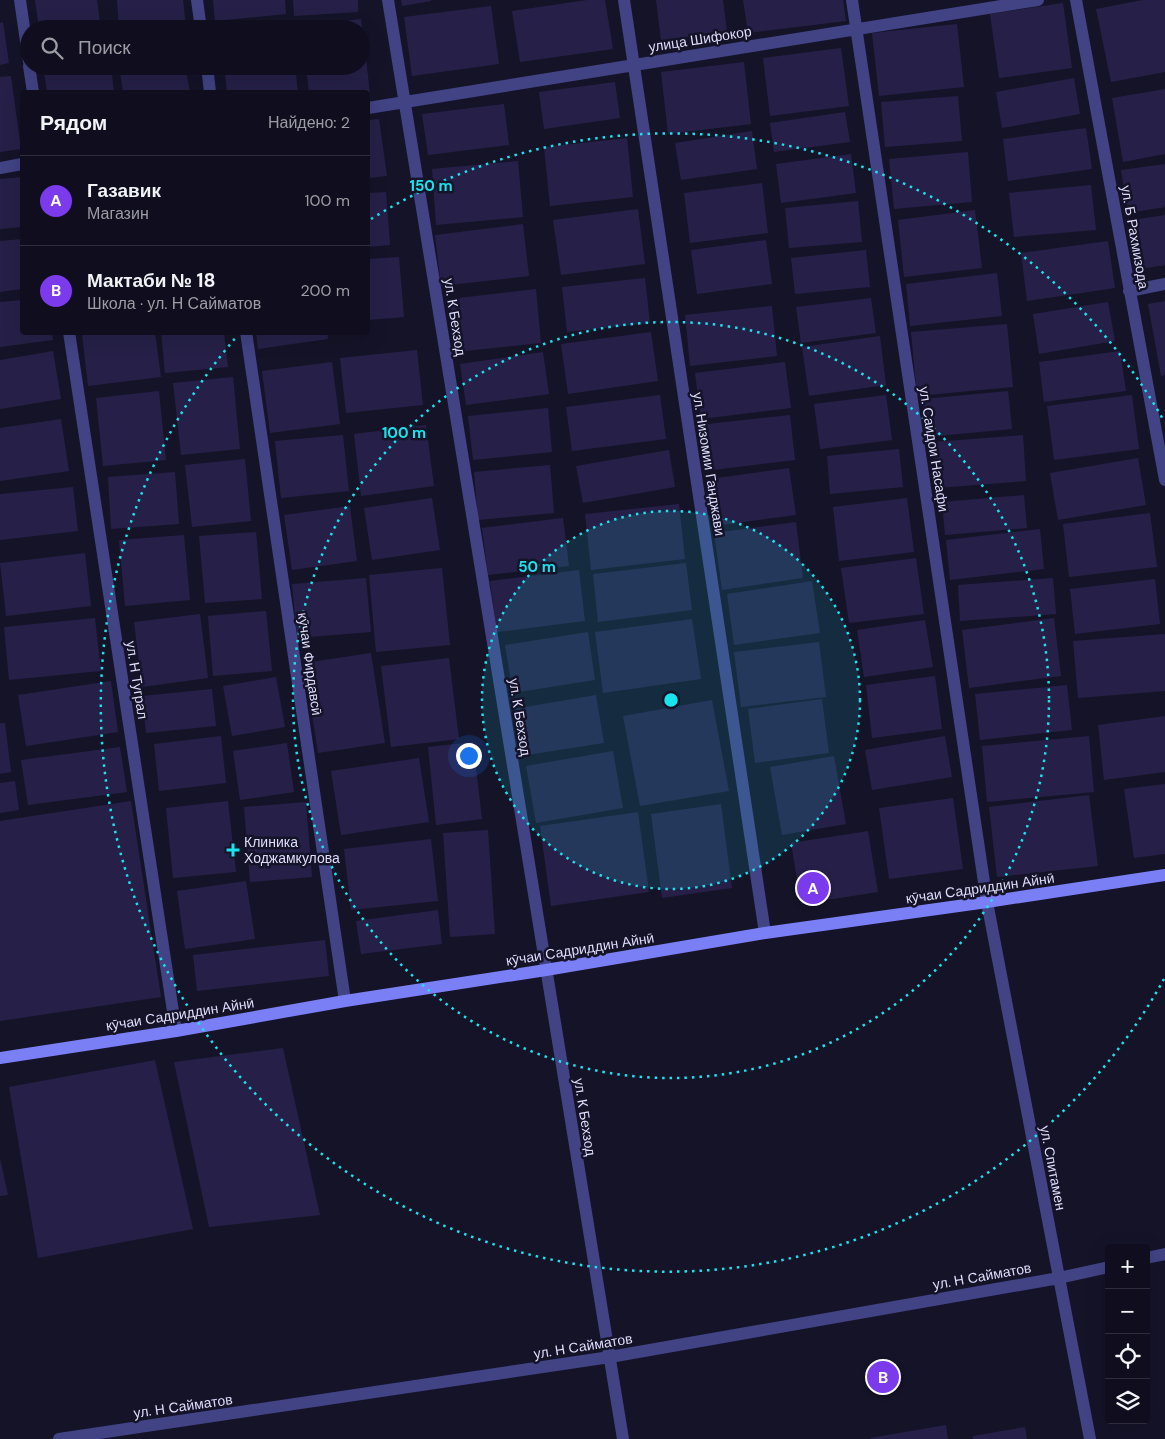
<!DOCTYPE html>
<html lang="ru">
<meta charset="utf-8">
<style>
:root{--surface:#100e1e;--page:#191727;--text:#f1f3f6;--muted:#9c9ca4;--line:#302e3c;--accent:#7c3aed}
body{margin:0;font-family:"DM Sans",sans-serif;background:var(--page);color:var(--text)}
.controls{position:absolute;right:15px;bottom:15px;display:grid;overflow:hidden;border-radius:5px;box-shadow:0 5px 20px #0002}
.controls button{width:45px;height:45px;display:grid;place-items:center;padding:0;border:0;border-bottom:1px solid var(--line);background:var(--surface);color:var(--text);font:25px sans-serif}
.you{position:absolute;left:468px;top:755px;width:18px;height:18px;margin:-12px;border:4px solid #fff;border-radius:50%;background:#1a73e8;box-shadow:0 0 0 8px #1a73e833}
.badge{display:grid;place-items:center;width:32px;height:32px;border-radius:50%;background:var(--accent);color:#fff;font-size:16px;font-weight:700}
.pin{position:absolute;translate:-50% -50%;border:2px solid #fff;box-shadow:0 1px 5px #0006}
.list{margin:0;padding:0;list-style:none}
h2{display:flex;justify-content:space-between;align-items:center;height:65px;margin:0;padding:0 20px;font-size:21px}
h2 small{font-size:16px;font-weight:400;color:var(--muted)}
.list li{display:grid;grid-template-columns:32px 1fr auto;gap:15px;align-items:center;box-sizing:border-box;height:90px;padding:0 20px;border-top:1px solid var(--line)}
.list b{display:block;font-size:19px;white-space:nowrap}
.list p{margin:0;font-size:16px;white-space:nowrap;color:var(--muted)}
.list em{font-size:16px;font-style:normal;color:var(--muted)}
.icon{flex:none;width:28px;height:28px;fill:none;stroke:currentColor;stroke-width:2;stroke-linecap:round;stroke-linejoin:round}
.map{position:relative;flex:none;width:1165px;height:1439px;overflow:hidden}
.search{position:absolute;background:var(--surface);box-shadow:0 5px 20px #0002;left:20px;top:20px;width:350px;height:55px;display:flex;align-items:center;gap:12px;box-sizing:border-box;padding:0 18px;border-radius:28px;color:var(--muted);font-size:19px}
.panel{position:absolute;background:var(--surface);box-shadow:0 5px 20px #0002;left:20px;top:90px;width:350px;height:245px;border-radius:5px}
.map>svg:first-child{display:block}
.building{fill:#262048}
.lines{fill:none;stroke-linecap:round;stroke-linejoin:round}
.street{stroke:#414384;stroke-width:12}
.secondary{stroke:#7b7ff5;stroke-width:12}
.ring{fill:none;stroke:#18e4ed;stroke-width:2.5;stroke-dasharray:2.5 5}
.poi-dot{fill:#18e4ed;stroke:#151328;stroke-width:2}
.labels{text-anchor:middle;stroke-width:5;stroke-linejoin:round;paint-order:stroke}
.street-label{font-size:14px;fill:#deddfc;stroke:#151328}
.poi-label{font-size:14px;fill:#deddfc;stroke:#151328;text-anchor:start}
.centre{fill:#18e4ed;stroke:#151328;stroke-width:2.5}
.ring-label{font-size:15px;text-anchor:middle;font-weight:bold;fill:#18e4ed;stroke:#151328;stroke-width:5;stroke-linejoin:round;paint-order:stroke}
</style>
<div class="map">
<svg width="1165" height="1439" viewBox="0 0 1165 1439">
<rect width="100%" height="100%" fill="#151328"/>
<!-- building -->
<path class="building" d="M35 0H97L101 29H39Z
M117 0H183L186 27 168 29H119Z
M213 0H285L286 14 215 21Z
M293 0H358V12L294 16Z
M401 0H431V1L402 6Z
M587 0H605L613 49 520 62 512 11Z
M656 0H723L727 32 661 40Z
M743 0H843L846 21 748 33Z
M1143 0H1165V72L1111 82 1096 9Z
M1063 3 1072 68 999 78 990 14Z
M491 6 499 64 412 76 404 17Z
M361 19 362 29H302L301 26Z
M3 22 9 63 0 65V23Z
M289 22 290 29H239V28Z
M957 24 964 87 879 96 872 33Z
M363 29 370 95H368V92H309L306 66H361V30Z
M841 48 849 106 770 116 763 58Z
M744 62 751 124 668 134 661 72Z
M43 66H111L114 92H47Z
M119 66H185L190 92H123Z
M224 66H295L298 92H227Z
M11 76 21 149 0 152V77Z
M1074 78 1080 114 1002 128 996 92Z
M615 82 620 118 544 129 539 92Z
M1165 89V154L1123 162 1112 98Z
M958 96 962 141 885 147 881 102Z
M504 104 509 145 428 155 422 114Z
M845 112 850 142 774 152 770 123Z
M379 119 387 176 368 178V120Z
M1086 128 1092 169 1008 181 1003 139Z
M752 131 757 169 681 180 675 143Z
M627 138 633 197 550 206 544 147Z
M968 152 972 202 894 209 889 159Z
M851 154 856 193 781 203 776 164Z
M518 161 523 217 436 225 432 169Z
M1165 164V207L1128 213 1121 170Z
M22 177V227L0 229V179Z
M762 183 768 233 690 243 684 193Z
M1091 185 1096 230 1014 237 1009 193Z
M386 192 390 245 368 247V193Z
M858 201 862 242 789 248 785 208Z
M638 209 645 264 561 275 553 220Z
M975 210 982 268 904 277 898 220Z
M1165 215V265L1140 269 1132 220Z
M523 224 529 276 441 286 435 235Z
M22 239V289L0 292V241Z
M766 240 772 284 697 294 691 250Z
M1108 241 1115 288 1027 301 1021 253Z
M866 250 870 287 795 294 791 258Z
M399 257 404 317 368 320V259Z
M997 273 1002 316 910 326 906 284Z
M645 278 650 323 567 332 562 287Z
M536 289 541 343 456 352 450 299Z
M871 298 876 333 801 343 796 307Z
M22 300V332H52L53 340 0 347V302Z
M1165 301V375L1161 376 1148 304Z
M1108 302 1115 341 1039 354 1033 314Z
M772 306 777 356 690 366 685 315Z
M1007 324 1013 387 917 396 911 332Z
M98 332H155L161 377 88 386 82 334Z
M161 332H224L228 367 165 373Z
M256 332H327L328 339 258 349Z
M651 332 658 381 568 394 561 344Z
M880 336 886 385 809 396 802 347Z
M417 350 423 405 346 413 340 358Z
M53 351 61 399 0 409V360Z
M1120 351 1126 391 1044 402 1039 362Z
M543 352 549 394 466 405 460 364Z
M332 362 340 424 270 433 262 371Z
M785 362 791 408 701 419 695 373Z
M233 377 240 449 181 455 173 383Z
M159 391 166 460 103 466 96 398Z
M1008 391 1012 429 926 437 923 399Z
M660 395 666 439 572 451 566 407Z
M886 395 892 440 820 449 814 404Z
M1132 395 1139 449 1054 460 1047 406Z
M548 408 552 452 473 460 468 416Z
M790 415 795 460 705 471 699 425Z
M61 419 69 471 0 481V428Z
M426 425 434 486 361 496 354 434Z
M343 435 349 491 281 498 275 441Z
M1023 435 1026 481 937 488 933 442Z
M899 449 903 487 830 494 827 456Z
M669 450 675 487 583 503 576 466Z
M1138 458 1146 505 1058 520 1050 473Z
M245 459 251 521 192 527 185 465Z
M550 465 554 513 478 520 474 472Z
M789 468 796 515 715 526 709 479Z
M175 472 179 524 111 529 108 477Z
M73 487 78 531 0 540V494Z
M1024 495 1027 528 945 535 942 502Z
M432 498 440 550 372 560 364 508Z
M907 498 914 552 839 561 833 507Z
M679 504 685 559 591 570 585 514Z
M350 506 357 561 292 570 284 515Z
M1150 513 1157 567 1069 577 1063 524Z
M563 518 569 566 488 575 482 528Z
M796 522 803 578 722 590 714 533Z
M1040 529 1044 569 950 580 946 540Z
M256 532 262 599 205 603 199 536Z
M184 535 190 600 125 606 119 540Z
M85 553 91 606 6 616 0 563Z
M916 558 924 614 849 623 841 568Z
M686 563 692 610 598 622 593 574Z
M442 568 450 645 376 652 369 575Z
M579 570 585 621 497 632 490 581Z
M366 578 371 632 297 638 292 584Z
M1053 578 1056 614 960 621 958 585Z
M1155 579 1160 624 1075 634 1070 589Z
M812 581 820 633 734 645 727 594Z
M266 611 272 671 213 676 208 616Z
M200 614 208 678 142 687 134 622Z
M95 618 101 671 9 680 4 627Z
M1054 618 1061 676 969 688 962 630Z
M692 619 701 679 603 693 595 632Z
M925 620 933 667 864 677 857 630Z
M588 632 595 680 513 693 505 645Z
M1165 634V691L1078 698 1073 641Z
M819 642 826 697 741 707 734 652Z
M371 653 385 743 318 753 304 663Z
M449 658 459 739 391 747 381 666Z
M935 676 942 729 872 738 866 685Z
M276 677 285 727 232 736 223 686Z
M111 681 118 732 26 746 18 695Z
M1067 685 1072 730 980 740 975 694Z
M212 689 216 726 146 733 142 696Z
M596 695 604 743 521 756 513 709Z
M822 699 829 753 755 763 748 709Z
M712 700 729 791 640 806 623 716Z
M1165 716V772L1104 780 1098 725Z
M0 723H5L11 772 0 774Z
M221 736 226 783 159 791 154 744Z
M945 736 952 777 872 790 865 750Z
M1089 736 1094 792 987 802 982 746Z
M473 742 482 819 436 825 428 747Z
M287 743 294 792 240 800 233 751Z
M120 747 127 792 28 805 21 760Z
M613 751 623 808 536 823 526 766Z
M834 756 846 824 782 835 770 767Z
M419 758 429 822 341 835 331 771Z
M15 781 19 810 0 813V783Z
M1165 784V854L1134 858 1124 789Z
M1089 795 1098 866 997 877 989 807Z
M953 798 963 869 889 879 879 808Z
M131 801 161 997 0 1021V821Z
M228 801 236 872 173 878 166 808Z
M306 802 312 877 250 882 244 807Z
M721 804 732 888 662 898 651 814Z
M638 812 649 892 551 906 540 826Z
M488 830 495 934 450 937 443 833Z
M868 831 878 892 801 904 791 843Z
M431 839 438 901 351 910 344 849Z
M246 881 255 939 185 949 177 891Z
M438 910 442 944 361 954 356 921Z
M325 940 329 976 197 991 193 955Z
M283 1048 320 1215 209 1227 174 1062Z
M155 1060 193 1229 38 1258 9 1087Z
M0 1158 8 1195 0 1196Z
M946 1425 948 1439H870V1438Z
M1025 1427 1027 1439H973V1436Z"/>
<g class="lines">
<!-- street -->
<path class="street" d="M20 0 29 62
M197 0 201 29
M388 0 623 1439
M624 0 765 933
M852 0 987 902 1090 1439
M1076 0 1165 480
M29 66 33 92
M207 66 210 92
M368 108 1038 0
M0 168 22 164
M1129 291 1165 284
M69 332 176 1031
M246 332 345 1001
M1146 1258 1165 1254
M59 1439 610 1357 1059 1278 1109 1267"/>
<!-- secondary -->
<path class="secondary" d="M0 1058 176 1031 345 1001 546 970 765 933 987 902 1165 875"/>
</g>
<!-- distance rings -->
<circle cx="671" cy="700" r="189" fill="#18e4ed" fill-opacity=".12"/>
<g class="ring">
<circle cx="671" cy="700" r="189"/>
<circle cx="671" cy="700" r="378"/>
<path d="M1164 979A567 567 0 1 1 237 336M371 219A567 567 0 0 1 1164 421"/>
</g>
<!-- markers -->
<path class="poi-dot" d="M230.5 842.5h5v5h5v5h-5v5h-5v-5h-5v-5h5z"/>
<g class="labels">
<!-- street labels -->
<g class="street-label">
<text transform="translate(700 39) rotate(-9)" y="5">улица Шифокор</text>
<text transform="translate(1135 237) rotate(80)" y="5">ул. Б Рахмизода</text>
<text transform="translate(455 317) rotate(81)" y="5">ул. К Бехзод</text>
<text transform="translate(934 449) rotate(81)" y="5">ул. Саидои Насафи</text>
<text transform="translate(709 464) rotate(81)" y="5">ул. Низомии Ганджави</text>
<text transform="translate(310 664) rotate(82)" y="5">кӯчаи Фирдавсӣ</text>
<text transform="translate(137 680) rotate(81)" y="5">ул. Н Туграл</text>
<text transform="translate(520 717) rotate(81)" y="5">ул. К Бехзод</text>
<text transform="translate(980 888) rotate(-8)" y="5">кӯчаи Садриддин Айнӣ</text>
<text transform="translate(580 949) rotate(-9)" y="5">кӯчаи Садриддин Айнӣ</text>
<text transform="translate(180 1014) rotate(-9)" y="5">кӯчаи Садриддин Айнӣ</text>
<text transform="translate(585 1117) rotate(81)" y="5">ул. К Бехзод</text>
<text transform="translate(1053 1168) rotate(79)" y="5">ул. Спитамен</text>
<text transform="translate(982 1276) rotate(-10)" y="5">ул. Н Сайматов</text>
<text transform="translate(583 1346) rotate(-9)" y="5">ул. Н Сайматов</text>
<text transform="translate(183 1406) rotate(-8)" y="5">ул. Н Сайматов</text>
</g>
<!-- poi labels -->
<g class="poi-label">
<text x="244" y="847">Клиника<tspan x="244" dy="16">Ходжамкулова</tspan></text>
</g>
</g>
<circle cx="671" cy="700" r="8" class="centre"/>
<g class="ring-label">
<text x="431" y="191">150 m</text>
<text x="404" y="438">100 m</text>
<text x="537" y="572">50 m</text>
</g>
</svg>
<div class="controls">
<button>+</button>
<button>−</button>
<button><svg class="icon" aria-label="locate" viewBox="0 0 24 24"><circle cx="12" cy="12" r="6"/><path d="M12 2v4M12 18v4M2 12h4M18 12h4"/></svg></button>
<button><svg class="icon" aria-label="layers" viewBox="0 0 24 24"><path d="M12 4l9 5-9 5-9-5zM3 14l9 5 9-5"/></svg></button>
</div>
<div class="you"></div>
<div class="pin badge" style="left:813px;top:888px">A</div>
<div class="pin badge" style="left:883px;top:1377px">B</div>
<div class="search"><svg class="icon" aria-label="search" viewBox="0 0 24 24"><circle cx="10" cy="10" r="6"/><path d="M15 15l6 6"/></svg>Поиск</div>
<section class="panel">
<h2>Рядом<small>Найдено: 2</small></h2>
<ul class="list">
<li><span class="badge">A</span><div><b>Газавик</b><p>Магазин</p></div><em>100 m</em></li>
<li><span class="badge">B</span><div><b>Мактаби № 18</b><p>Школа · ул. Н Сайматов</p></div><em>200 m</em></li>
</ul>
</section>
</div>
